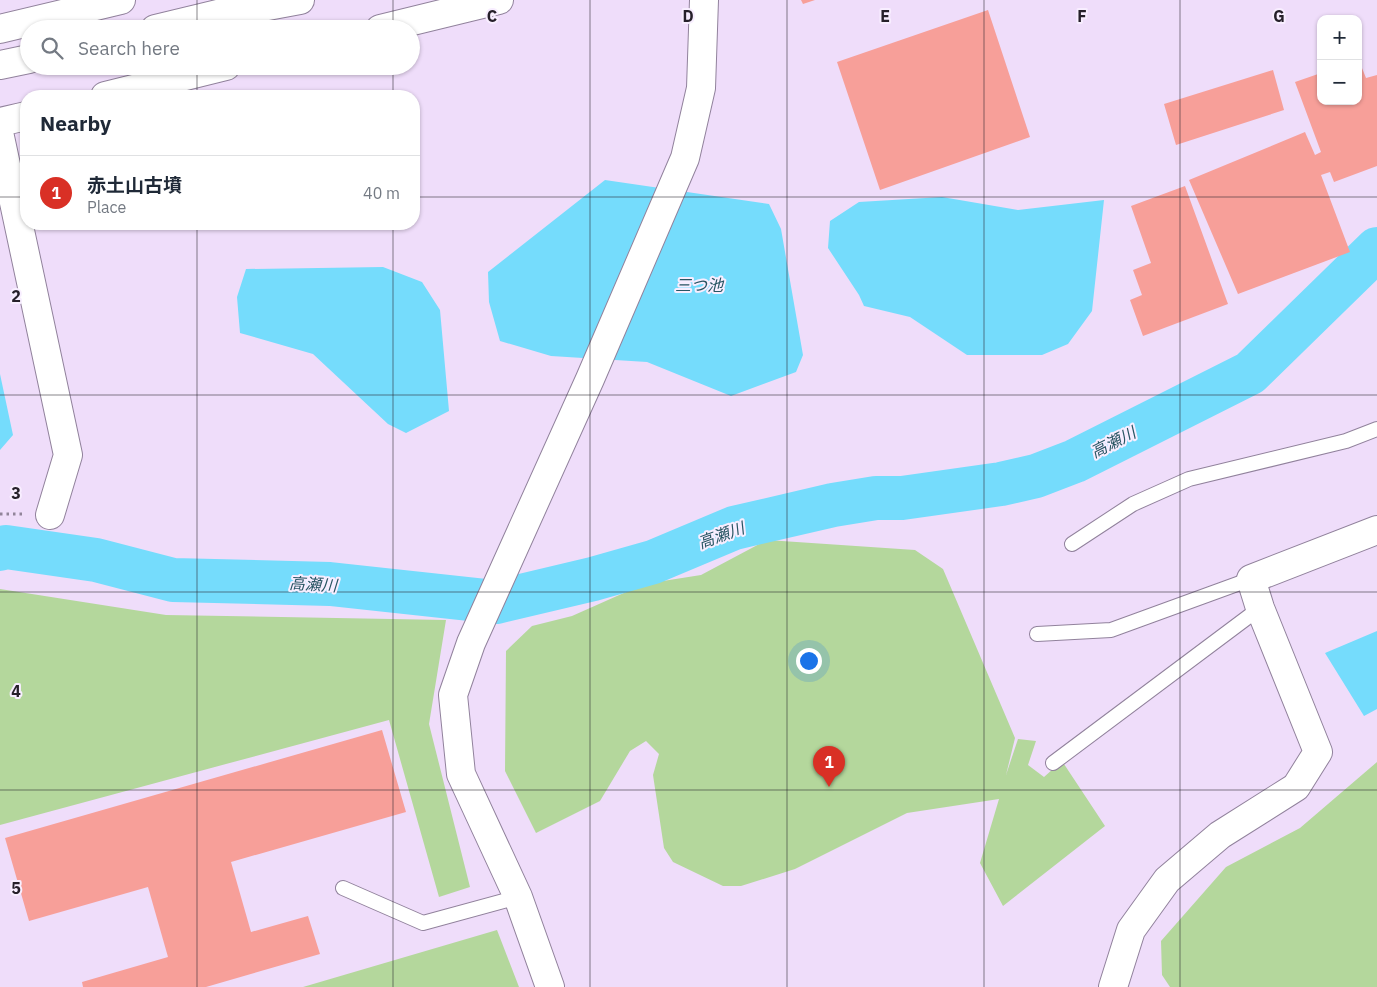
<!DOCTYPE html>
<meta charset="utf-8">
<style>
:root{--surface:#fff;--page:#f2f2f3;--text:#1f2937;--muted:#747a83;--line:#e0e1e3;--accent:#d93025}
body{margin:0;font-family:"IBM Plex Sans","Noto Sans JP",sans-serif;background:var(--page);color:var(--text)}
.controls{position:absolute;right:15px;top:15px;display:grid;overflow:hidden;border-radius:10px;box-shadow:0 1px 4px #0004}
.controls button{width:45px;height:45px;display:grid;place-items:center;padding:0;border:0;border-bottom:1px solid var(--line);background:var(--surface);color:var(--text);font:25px sans-serif}
.you{position:absolute;left:808px;top:660px;width:18px;height:18px;margin:-12px;border:4px solid #fff;border-radius:50%;background:#1a73e8;box-shadow:0 0 0 8px #1a73e833}
.badge{display:grid;place-items:center;width:32px;height:32px;border-radius:50%;background:var(--accent);color:#fff;font-size:16px;font-weight:700}
.pin{position:absolute;translate:-50% -41px;filter:drop-shadow(0 1px 2px #0008)}
.pin::after{content:'';position:absolute;top:26px;width:18px;height:15px;background:inherit;clip-path:polygon(0 0,100% 0,50% 100%)}
.list{margin:0;padding:0;list-style:none}
h2{display:flex;justify-content:space-between;align-items:center;height:65px;margin:0;padding:0 20px;font-size:21px}
h2 small{font-size:16px;font-weight:400;color:var(--muted)}
.list li{display:grid;grid-template-columns:32px 1fr auto;gap:15px;align-items:center;box-sizing:border-box;height:75px;padding:0 20px;border-top:1px solid var(--line)}
.list b{display:block;font-size:19px;white-space:nowrap}
.list p{margin:0;font-size:16px;white-space:nowrap;color:var(--muted)}
.list em{font-size:16px;font-style:normal;color:var(--muted)}
.icon{flex:none;width:28px;height:28px;fill:none;stroke:currentColor;stroke-width:2;stroke-linecap:round;stroke-linejoin:round}
.map{position:relative;flex:none;width:1377px;height:987px;overflow:hidden}
.search{position:absolute;background:var(--surface);box-shadow:0 1px 4px #0004;left:20px;top:20px;width:400px;height:55px;display:flex;align-items:center;gap:12px;box-sizing:border-box;padding:0 18px;border-radius:28px;color:var(--muted);font-size:19px}
.panel{position:absolute;background:var(--surface);box-shadow:0 1px 4px #0004;left:20px;top:90px;width:400px;height:140px;border-radius:20px}
.map>svg:first-child{display:block}
.green{fill:#b4d79c}
.water{fill:#75dcfc}
.lines{fill:none;stroke-linecap:round;stroke-linejoin:round}
.river{stroke:#75dcfc;stroke-width:44}
.building{fill:#f79f99}
.street-tunnel{stroke:#c7b7d0;stroke-width:28;stroke-dasharray:28 14;stroke-linecap:butt}
.lane-casing{stroke:#91829c;stroke-width:16}
.street-casing{stroke:#91829c;stroke-width:30}
.secondary-casing{stroke:#91829c;stroke-width:30}
.primary-casing{stroke:#91829c;stroke-width:30}
.highway-casing{stroke:#91829c;stroke-width:30}
.path{stroke:#918499;stroke-width:3;stroke-dasharray:2.5 4;stroke-linecap:butt}
.lane{stroke:#fff;stroke-width:14}
.street{stroke:#fff;stroke-width:28}
.secondary{stroke:#fff;stroke-width:28}
.primary{stroke:#fff;stroke-width:28}
.highway{stroke:#fff;stroke-width:28}
.grid{fill:none;stroke:#26202a;stroke-width:1;stroke-opacity:0.55}
.labels{text-anchor:middle;stroke-width:4;stroke-linejoin:round;paint-order:stroke}
.water-label{font-size:16px;font-style:italic;fill:#285563;stroke:#f8eeff}
.grid-label{font-size:16px;text-anchor:middle;font-weight:bold;fill:#26202a;stroke:#f8eeff;stroke-width:4;stroke-linejoin:round;paint-order:stroke}
</style>
<div class="map">
<svg width="1377" height="987" viewBox="0 0 1377 987">
<rect width="100%" height="100%" fill="#efddfa"/>
<!-- green -->
<path class="green" d="M767 540 915 550 943 569 1015 738 1006 775 1018 739 1036 741 1028 765 1044 777 1062 761 1105 826 1003 906 980 863 999 799 907 813 795 869 741 886H723L673 862 664 848 653 775 659 754 646 741 630 751 600 801 536 833 505 771 506 651 532 626 572 616 644 584 701 575Z
M0 589 166 615 446 620 429 724 470 887 439 897 389 720 0 825Z
M1377 762V987H1170L1162 975 1161 941 1226 867 1300 828Z
M497 930 519 987H303Z"/>
<!-- water -->
<path class="water" d="M605 180 769 204 781 229 803 355 796 372 731 396 647 362 551 356 500 341 489 302 488 272Z
M942 197 1018 210 1104 200 1092 311 1068 344 1042 355H967L910 317 864 306 859 295 828 248 830 221 859 202Z
M383 267 422 282 440 310 449 411 406 433 388 424 313 354 240 333 237 297 246 269Z
M0 374 13 435 0 450Z
M1377 631V709L1364 716 1325 653Z"/>
<g class="lines">
<!-- river -->
<path class="river" d="M0 549 6 547 96 560 173 580 330 584 496 602 593 579 653 562 734 528 833 505 876 498H902L1001 484 1036 476 1075 461 1250 373 1377 249"/>
</g>
<!-- building -->
<path class="building" d="M801 0H815L803 4Z
M988 10 1030 137 880 190 837 62Z
M1358 58 1366 78 1377 75V166L1334 182 1330 172 1321 175 1350 252 1238 294 1189 180 1305 132 1315 155 1321 152 1295 82 1321 73V101H1358Z
M1273 70 1284 110 1176 145 1164 104Z
M1185 186 1228 304 1143 336 1130 300 1142 295 1133 270 1151 263 1131 206Z
M382 730 406 812 231 862 251 932 308 916 320 954 206 987H83L82 982 168 957 148 887 29 921 5 838Z"/>
<g class="lines">
<!-- street-tunnel -->
<path class="street-tunnel" d="M248 0 253 29"/>
<!-- lane casing -->
<g class="lane-casing">
<path id="lane" d="M1072 544 1133 504 1189 479 1346 441 1377 429
M1037 634 1111 630 1251 579
M1053 763 1260 608
M343 888 423 923 518 897"/>
</g>
<!-- street casing -->
<g class="street-casing">
<path id="street" d="M0 137 68 455 50 515
M1113 987 1131 930 1167 880 1220 835 1296 787 1318 752 1260 608 1251 579 1377 530"/>
</g>
<!-- secondary casing -->
<g class="secondary-casing">
<path id="secondary" d="M550 987 518 897 461 774 453 695 471 643 590 379 685 158 701 88 704 0"/>
</g>
<!-- primary casing -->
<g class="primary-casing">
<path id="primary" d="M380 29 499 0
M105 96 226 66
M0 122 26 116"/>
</g>
<!-- highway casing -->
<g class="highway-casing">
<path id="highway" d="M257 8 300 0
M0 29 121 0
M155 29 276 0
M0 65 29 59"/>
</g>
<!-- path -->
<path class="path" d="M0 514H25"/>
<!-- lane -->
<use href="#lane" class="lane"/>
<!-- street -->
<use href="#street" class="street"/>
<!-- secondary -->
<use href="#secondary" class="secondary"/>
<!-- primary -->
<use href="#primary" class="primary"/>
<!-- highway -->
<use href="#highway" class="highway"/>
</g>
<!-- grid -->
<path class="grid" d="M197 0V29M393 0V29M590 0V987M787 0V987M984 0V987M1180 0V987M197 66V96M393 66V96M0 197H26M414 197H1377M197 224V987M393 224V987M0 395H1377M0 592H1377M0 790H1377"/>
<g class="labels">
<!-- water labels -->
<g class="water-label">
<text x="699" y="291">三つ池</text>
<text transform="translate(1113 442) rotate(-27)" y="6">高瀬川</text>
<text transform="translate(721 535) rotate(-20)" y="6">高瀬川</text>
<text transform="translate(313 584) rotate(3)" y="6">高瀬川</text>
</g>
</g>
<g class="grid-label">
<text x="492" y="22">C</text>
<text x="688" y="22">D</text>
<text x="885" y="22">E</text>
<text x="1082" y="22">F</text>
<text x="1279" y="22">G</text>
<text x="16" y="302">2</text>
<text x="16" y="499">3</text>
<text x="16" y="697">4</text>
<text x="16" y="894">5</text>
</g>
</svg>
<div class="controls">
<button>+</button>
<button>−</button>
</div>
<div class="you"></div>
<div class="pin badge" style="left:829px;top:787px">1</div>
<div class="search"><svg class="icon" aria-label="search" viewBox="0 0 24 24"><circle cx="10" cy="10" r="6"/><path d="M15 15l6 6"/></svg>Search here</div>
<section class="panel">
<h2>Nearby<small></small></h2>
<ul class="list">
<li><span class="badge">1</span><div><b>赤土山古墳</b><p>Place</p></div><em>40 m</em></li>
</ul>
</section>
</div>
